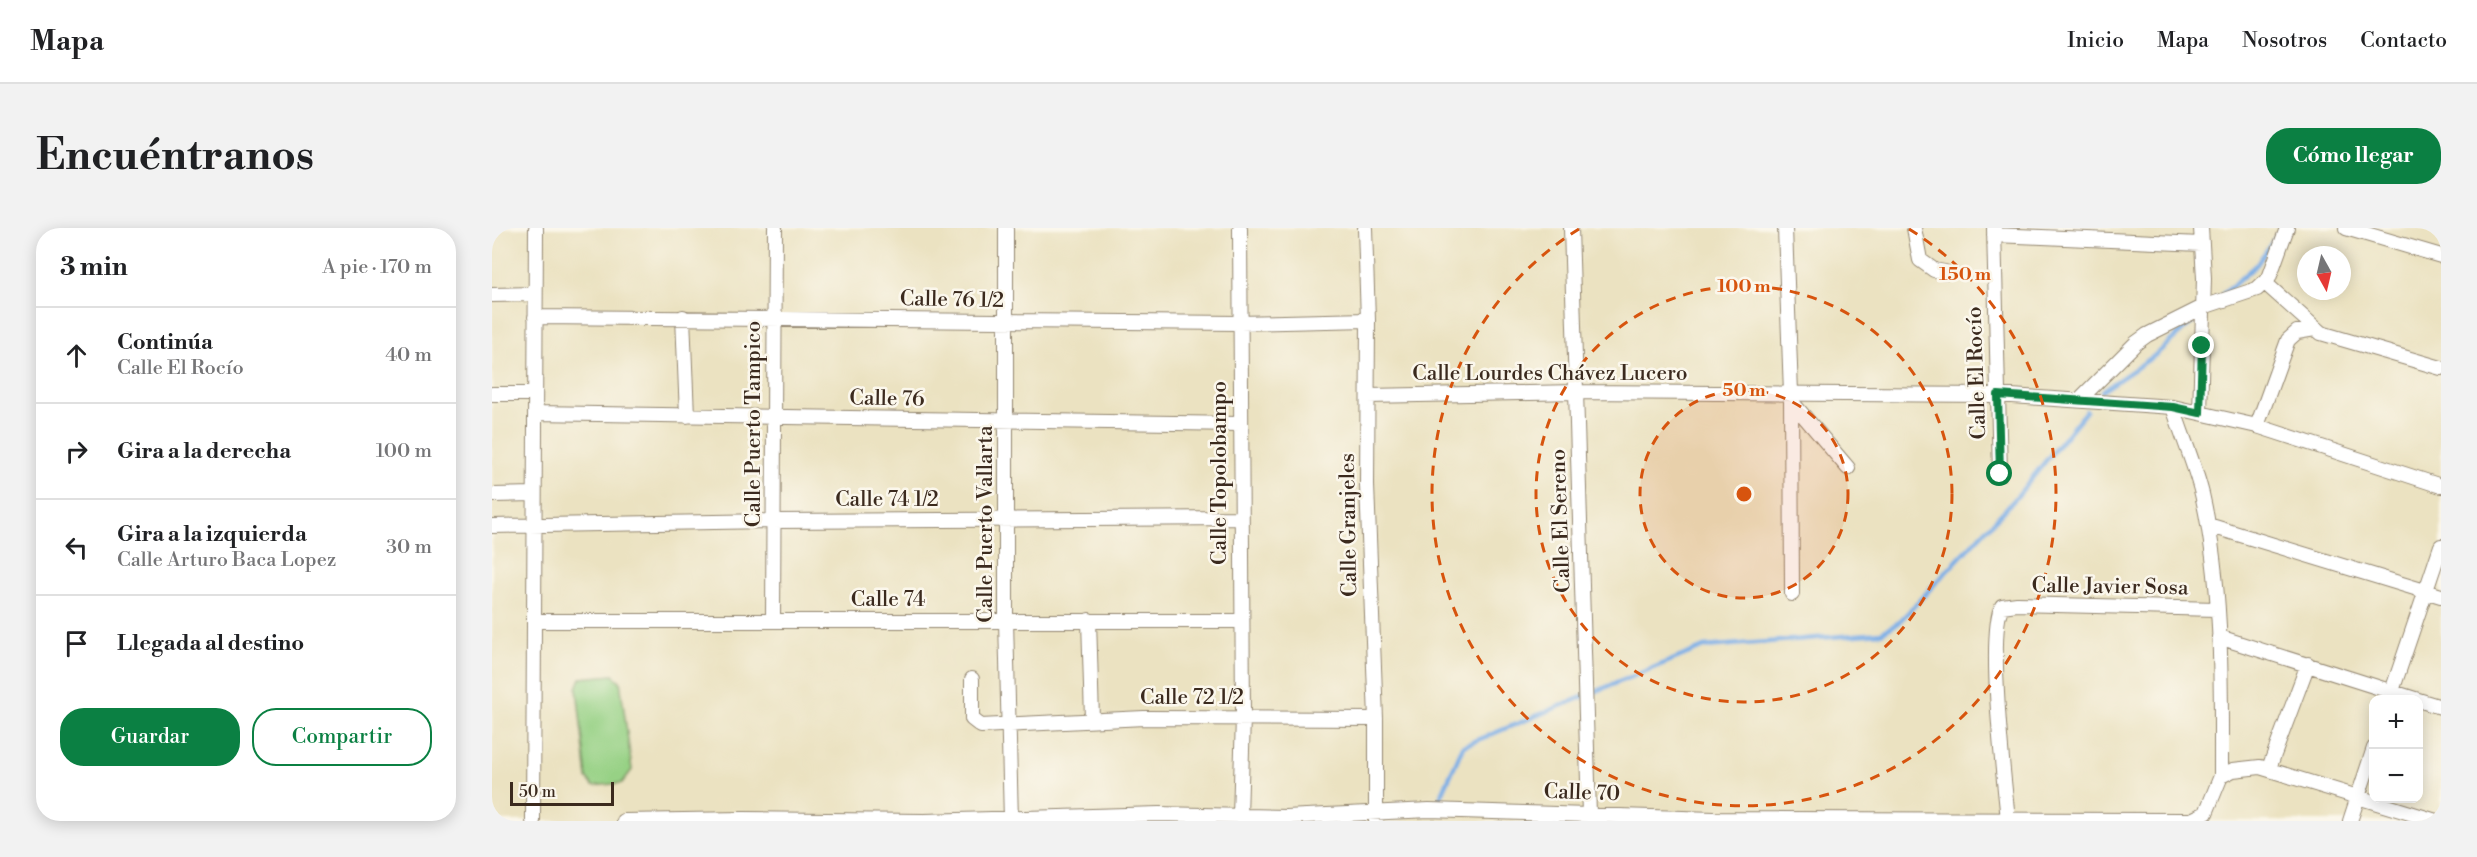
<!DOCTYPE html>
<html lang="es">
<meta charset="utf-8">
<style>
:root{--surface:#fff;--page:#f2f2f2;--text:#202124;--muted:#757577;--line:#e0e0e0;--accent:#0b8043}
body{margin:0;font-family:"Libre Bodoni",serif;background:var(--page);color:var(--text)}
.controls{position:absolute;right:18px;bottom:18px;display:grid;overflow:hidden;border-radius:12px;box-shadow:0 3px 15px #0003}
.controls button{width:54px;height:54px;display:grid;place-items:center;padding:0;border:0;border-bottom:2px solid var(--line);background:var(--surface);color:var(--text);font:30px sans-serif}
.compass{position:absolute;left:1805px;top:18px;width:54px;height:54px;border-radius:50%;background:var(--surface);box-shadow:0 3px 15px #0003;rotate:172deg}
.scale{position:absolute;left:18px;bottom:15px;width:104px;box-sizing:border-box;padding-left:6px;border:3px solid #3b2a1e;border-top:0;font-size:16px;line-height:21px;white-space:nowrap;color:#3b2a1e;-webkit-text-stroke:4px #fbf7ec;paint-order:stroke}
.stop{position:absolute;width:18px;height:18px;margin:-14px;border:4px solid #0b8043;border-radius:50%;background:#fff}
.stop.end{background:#0b8043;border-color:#fff;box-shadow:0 2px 6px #0008}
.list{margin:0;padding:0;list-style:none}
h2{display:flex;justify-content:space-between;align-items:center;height:78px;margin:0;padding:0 24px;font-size:26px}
h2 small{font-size:20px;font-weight:400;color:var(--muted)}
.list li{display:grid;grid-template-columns:39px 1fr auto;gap:18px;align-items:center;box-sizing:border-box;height:96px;padding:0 24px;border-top:2px solid var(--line)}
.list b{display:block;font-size:22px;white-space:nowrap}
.list p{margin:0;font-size:20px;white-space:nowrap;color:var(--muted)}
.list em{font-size:20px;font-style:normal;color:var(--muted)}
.actions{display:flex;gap:12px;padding:18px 24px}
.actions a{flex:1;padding:14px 0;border:2px solid var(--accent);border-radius:24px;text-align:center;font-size:21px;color:var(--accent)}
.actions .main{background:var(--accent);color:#fff}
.icon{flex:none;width:33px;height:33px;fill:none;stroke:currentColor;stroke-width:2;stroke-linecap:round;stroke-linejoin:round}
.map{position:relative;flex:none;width:1949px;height:593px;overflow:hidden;border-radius:24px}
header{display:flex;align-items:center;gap:36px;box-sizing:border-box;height:84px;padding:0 30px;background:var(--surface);border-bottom:2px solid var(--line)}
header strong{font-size:28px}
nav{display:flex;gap:33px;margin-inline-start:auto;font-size:21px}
.intro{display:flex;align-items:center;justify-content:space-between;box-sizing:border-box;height:144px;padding:0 36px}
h1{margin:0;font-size:42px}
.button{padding:15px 27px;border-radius:24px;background:var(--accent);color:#fff;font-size:21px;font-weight:700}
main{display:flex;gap:36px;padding:0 36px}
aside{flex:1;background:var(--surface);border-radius:24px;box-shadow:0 3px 15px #0003}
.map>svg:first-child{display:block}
.green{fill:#97d185;stroke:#697e52;stroke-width:1.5}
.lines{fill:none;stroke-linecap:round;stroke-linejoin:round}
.stream{stroke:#7aaee7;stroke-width:4.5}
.minor-casing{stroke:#938670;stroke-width:16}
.minor{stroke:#fff;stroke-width:14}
.route{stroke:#0b8043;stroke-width:8}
.ring{fill:none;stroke:#d7540e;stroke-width:3;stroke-dasharray:10 8}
.labels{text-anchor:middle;stroke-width:5;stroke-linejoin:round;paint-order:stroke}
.street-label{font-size:21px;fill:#3b2a1e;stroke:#fbf7ec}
.centre{fill:#d7540e;stroke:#fbf7ec;stroke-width:3}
.ring-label{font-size:18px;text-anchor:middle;font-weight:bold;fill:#d7540e;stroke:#fbf7ec;stroke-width:5;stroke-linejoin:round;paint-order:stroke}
</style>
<header>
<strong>Mapa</strong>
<nav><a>Inicio</a><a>Mapa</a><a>Nosotros</a><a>Contacto</a></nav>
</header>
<div class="intro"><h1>Encuéntranos</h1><a class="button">Cómo llegar</a></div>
<main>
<aside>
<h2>3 min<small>A pie · 170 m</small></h2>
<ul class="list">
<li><svg class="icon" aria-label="ahead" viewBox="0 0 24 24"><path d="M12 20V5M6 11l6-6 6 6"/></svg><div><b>Continúa</b><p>Calle El Rocío</p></div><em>40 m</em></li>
<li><svg class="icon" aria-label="right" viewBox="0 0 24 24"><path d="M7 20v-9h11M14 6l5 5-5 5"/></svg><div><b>Gira a la derecha</b></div><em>100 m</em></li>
<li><svg class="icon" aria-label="left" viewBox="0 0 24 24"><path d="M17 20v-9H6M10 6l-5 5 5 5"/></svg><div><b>Gira a la izquierda</b><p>Calle Arturo Baca Lopez</p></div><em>30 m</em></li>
<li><svg class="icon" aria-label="arrive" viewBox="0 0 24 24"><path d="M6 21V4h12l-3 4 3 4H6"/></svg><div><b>Llegada al destino</b></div></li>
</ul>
<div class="actions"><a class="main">Guardar</a><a>Compartir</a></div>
</aside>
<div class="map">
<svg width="1949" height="593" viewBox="0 0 1949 593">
<rect width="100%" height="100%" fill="#fbf7ec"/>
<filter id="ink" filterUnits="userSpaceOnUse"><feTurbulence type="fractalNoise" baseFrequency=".0167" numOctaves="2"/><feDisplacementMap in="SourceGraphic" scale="12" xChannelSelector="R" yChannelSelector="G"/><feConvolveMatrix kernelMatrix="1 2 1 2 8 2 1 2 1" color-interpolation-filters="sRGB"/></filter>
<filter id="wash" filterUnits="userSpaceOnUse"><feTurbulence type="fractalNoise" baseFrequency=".008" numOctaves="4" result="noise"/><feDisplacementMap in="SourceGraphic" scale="24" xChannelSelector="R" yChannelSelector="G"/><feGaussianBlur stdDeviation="1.35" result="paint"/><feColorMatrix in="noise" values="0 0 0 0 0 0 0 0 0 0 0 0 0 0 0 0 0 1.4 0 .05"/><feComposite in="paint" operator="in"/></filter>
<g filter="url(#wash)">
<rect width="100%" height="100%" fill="#ebe2c1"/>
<!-- green -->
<path class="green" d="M121 447 128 453 140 542 130 555 101 558 95 550 85 460 89 450Z"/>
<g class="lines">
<!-- stream -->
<path class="stream" d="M1730 67 1765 36 1789 2
M1610 163 1662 128 1708 87
M948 571 971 518 1212 419 1389 405 1406 395 1523 271 1594 183"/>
</g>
</g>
<g filter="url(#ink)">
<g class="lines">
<!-- minor casing -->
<g class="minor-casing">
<path id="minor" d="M514 0V392L519 593
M873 0 876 92 875 257 884 491V593
M1079 0 1097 586
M1293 0 1299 165 1300 366
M1422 0 1428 32 1442 42 1453 44
M1502 0 1508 246
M1854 0 1949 28
M1502 7 1709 16
M1773 55 1829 105 1949 140
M0 67 43 66
M43 89 748 95 876 92
M191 89 195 188
M0 166H43
M876 168 1085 164 1505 167 1681 179 1765 198 1949 258
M1587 172 1644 115 1655 107 1711 79 1765 61 1777 50 1795 0
M1299 173 1356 240
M1681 179C1690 208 1703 237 1710 266 1731 358 1729 455 1729 548
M43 185 748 196
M1708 185 1712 50 1709 0
M1765 198 1796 112 1805 104 1823 101
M0 267 42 266
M1716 297 1949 368
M0 298 282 293 748 290
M281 392 283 0
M597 392 600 491
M44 393H748
M1727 409 1926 472
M480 451V491L489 498 652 490 884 491
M1897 472 1949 318
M1926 472 1949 479
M1777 540 1816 436
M748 588 751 489 748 0
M1516 591C1512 553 1495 406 1510 378L1525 376 1725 381
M41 593 44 0
M132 593 251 591 431 593
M433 593 667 586 794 589 937 582 1222 591 1699 592 1714 585 1729 548 1741 542 1768 539 1944 593
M1858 593 1882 520"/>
</g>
<!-- minor -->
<use href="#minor" class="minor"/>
</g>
</g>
<g class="lines" filter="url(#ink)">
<!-- route -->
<path class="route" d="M1508 246 1506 167 1681 179 1708 185 1710 118"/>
</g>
<!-- distance rings -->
<circle cx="1252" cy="266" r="104" fill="#d7540e" fill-opacity=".12"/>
<g class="ring">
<circle cx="1252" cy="266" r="104"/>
<circle cx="1252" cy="266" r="208"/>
<path d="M1417 1A312 312 0 1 1 1087 1"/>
</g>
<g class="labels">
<!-- street labels -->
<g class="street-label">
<text transform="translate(460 71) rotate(1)" y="7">Calle 76 1/2</text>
<text x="1058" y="152">Calle Lourdes Chávez Lucero</text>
<text transform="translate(1484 145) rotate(-92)" y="7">Calle El Rocío</text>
<text transform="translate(395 170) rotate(1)" y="7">Calle 76</text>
<text transform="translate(261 196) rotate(-90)" y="7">Calle Puerto Tampico</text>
<text transform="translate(727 245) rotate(-90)" y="7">Calle Topolobampo</text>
<text x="395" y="278">Calle 74 1/2</text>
<text transform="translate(1068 293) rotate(-92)" y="7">Calle El Sereno</text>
<text transform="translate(493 296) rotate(-90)" y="7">Calle Puerto Vallarta</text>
<text transform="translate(856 297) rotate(-91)" y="7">Calle Granjeles</text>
<text transform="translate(1618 358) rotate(1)" y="7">Calle Javier Sosa</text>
<text x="396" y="378">Calle 74</text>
<text x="700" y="476">Calle 72 1/2</text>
<text transform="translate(1090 564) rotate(2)" y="7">Calle 70</text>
</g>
</g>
<circle cx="1252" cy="266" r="9" class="centre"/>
<g class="ring-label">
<text x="1473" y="52">150 m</text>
<text x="1252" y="64">100 m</text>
<text x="1252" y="168">50 m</text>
</g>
</svg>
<div class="controls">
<button>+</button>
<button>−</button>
</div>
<svg class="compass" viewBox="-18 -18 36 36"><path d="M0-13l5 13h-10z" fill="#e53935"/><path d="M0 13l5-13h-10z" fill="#757577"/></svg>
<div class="scale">50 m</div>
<div class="stop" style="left:1508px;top:246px"></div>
<div class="stop end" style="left:1710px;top:118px"></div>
</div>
</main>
